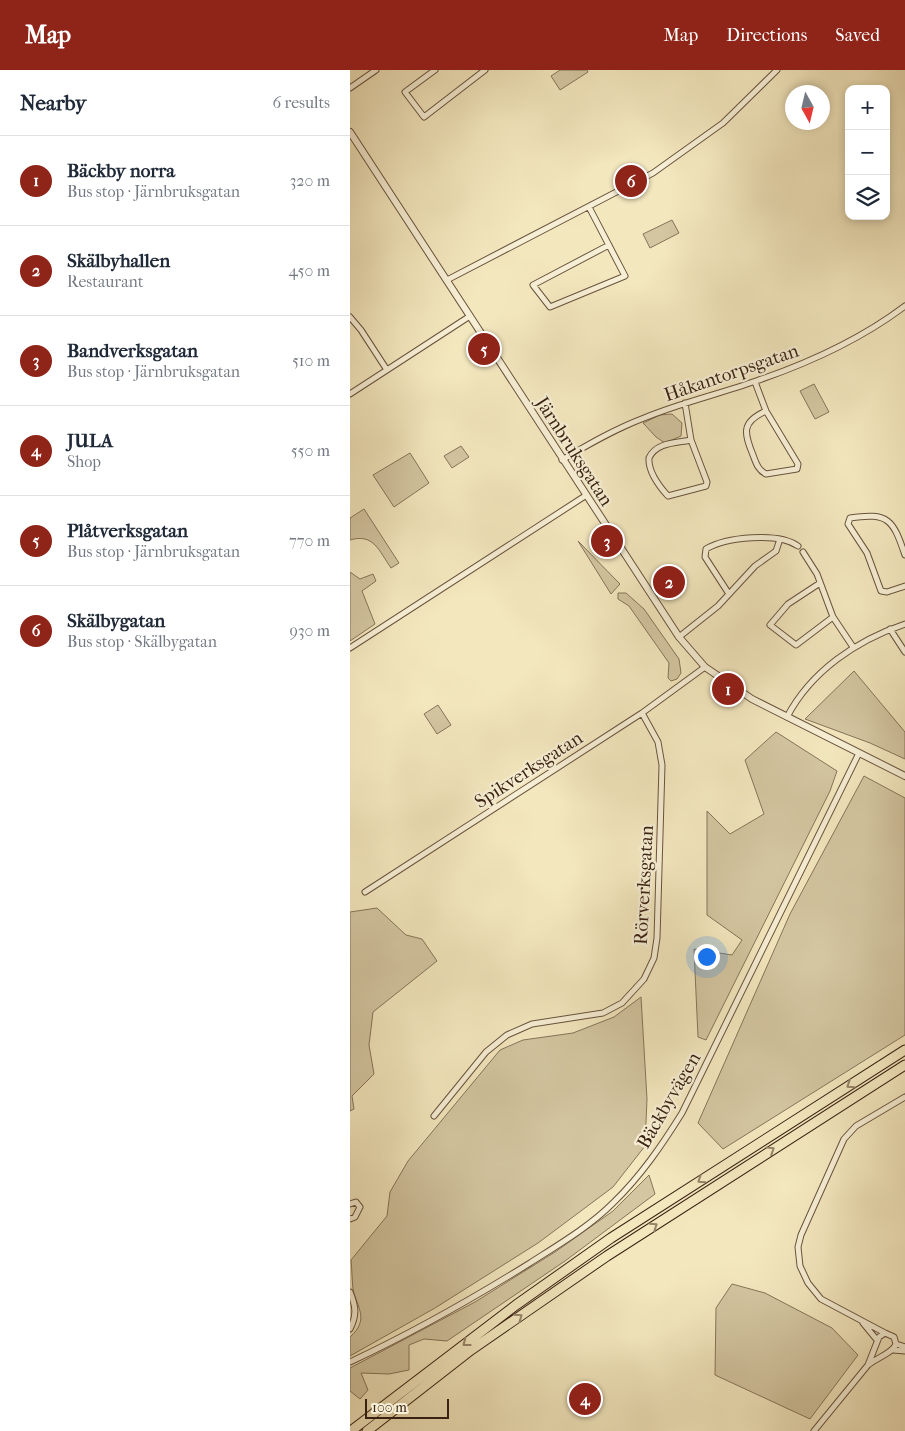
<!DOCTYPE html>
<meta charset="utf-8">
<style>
:root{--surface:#fff;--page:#f2f2f3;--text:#1f2937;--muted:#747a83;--line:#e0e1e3;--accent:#8f2418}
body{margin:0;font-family:"IM FELL French Canon",serif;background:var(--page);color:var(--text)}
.controls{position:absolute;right:15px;top:15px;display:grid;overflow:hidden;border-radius:10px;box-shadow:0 2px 8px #0003}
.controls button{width:45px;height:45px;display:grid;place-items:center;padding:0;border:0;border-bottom:1px solid var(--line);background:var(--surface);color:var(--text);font:25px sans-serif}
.compass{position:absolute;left:435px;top:15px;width:45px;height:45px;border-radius:50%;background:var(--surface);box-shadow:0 2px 8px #0003;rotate:172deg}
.scale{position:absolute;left:15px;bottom:12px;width:84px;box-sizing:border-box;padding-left:5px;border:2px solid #392212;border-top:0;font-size:14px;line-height:18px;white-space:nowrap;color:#392212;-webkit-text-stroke:4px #f7efd5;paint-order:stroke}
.you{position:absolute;left:356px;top:886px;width:18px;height:18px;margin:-12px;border:4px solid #fff;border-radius:50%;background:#1a73e8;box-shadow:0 0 0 8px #1a73e833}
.badge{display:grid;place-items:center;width:32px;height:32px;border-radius:50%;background:var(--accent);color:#fff;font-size:16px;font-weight:700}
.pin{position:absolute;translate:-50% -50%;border:2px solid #fff;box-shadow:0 1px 5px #0006}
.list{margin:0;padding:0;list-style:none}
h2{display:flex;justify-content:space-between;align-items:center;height:65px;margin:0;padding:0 20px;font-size:21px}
h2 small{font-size:16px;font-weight:400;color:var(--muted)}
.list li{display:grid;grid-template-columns:32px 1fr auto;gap:15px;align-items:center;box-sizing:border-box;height:90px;padding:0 20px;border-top:1px solid var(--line)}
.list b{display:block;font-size:19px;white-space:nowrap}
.list p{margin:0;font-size:16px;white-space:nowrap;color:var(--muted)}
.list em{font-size:16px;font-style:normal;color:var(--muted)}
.icon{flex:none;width:28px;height:28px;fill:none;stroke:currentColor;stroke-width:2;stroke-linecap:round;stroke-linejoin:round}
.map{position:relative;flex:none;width:555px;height:1361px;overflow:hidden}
header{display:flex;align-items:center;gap:30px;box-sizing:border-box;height:70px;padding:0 25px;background:var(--accent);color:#fff}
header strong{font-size:24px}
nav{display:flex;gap:28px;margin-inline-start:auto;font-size:18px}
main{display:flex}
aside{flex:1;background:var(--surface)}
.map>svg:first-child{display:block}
.green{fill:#d3c6a1;stroke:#86745a}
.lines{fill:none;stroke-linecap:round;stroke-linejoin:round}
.minor-casing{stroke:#68533d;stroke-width:7}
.tertiary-casing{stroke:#68533d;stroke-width:8}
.motorway-casing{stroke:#392212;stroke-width:11}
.minor{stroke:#f7efd5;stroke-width:5}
.tertiary{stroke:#f7efd5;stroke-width:6}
.motorway{stroke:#f3e7be;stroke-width:9}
.oneway{stroke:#968468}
.labels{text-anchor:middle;stroke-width:4.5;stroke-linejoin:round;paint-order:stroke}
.street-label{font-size:19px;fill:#392212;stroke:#f7efd5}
</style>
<header>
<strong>Map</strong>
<nav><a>Map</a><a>Directions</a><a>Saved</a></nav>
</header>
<main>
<aside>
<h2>Nearby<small>6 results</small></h2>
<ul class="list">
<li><span class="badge">1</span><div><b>Bäckby norra</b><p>Bus stop · Järnbruksgatan</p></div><em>320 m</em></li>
<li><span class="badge">2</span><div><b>Skälbyhallen</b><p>Restaurant</p></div><em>450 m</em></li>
<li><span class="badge">3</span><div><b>Bandverksgatan</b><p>Bus stop · Järnbruksgatan</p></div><em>510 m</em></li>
<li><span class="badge">4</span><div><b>JULA</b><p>Shop</p></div><em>550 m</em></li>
<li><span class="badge">5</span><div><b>Plåtverksgatan</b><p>Bus stop · Järnbruksgatan</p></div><em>770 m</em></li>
<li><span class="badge">6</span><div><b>Skälbygatan</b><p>Bus stop · Skälbygatan</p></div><em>930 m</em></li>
</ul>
</aside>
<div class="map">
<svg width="555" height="1361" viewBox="0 0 555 1361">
<rect width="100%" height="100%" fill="#f3e7be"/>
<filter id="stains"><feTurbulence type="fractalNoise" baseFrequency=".004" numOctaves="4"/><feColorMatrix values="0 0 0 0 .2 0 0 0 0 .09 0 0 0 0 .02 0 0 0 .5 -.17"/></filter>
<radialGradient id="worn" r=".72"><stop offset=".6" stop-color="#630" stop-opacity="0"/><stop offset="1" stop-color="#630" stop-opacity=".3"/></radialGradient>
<!-- green -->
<path class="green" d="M210 0H237L238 2 210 20 201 6Z
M322 150 329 163 300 178 293 164Z
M464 314 479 342 465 349 450 321Z
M322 344 332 353 331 366 315 373 306 367 293 353 310 345Z
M111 376 119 387 102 398 94 386Z
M60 383 79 413 44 437 23 405Z
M14 439 49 493 41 498C29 481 24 463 0 470V448Z
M228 471 270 514 261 524Z
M0 502 10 509 23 504 26 511 12 521 25 554 0 571Z
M268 523H276L294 539 329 589 331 603 327 609 321 611 318 608 319 593 279 536 268 529Z
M504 601 555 662V689L520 673 455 649Z
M88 635 101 655 87 664 74 644Z
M426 662 487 701 480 721 356 970 348 967 344 879 382 885 392 870 357 845V741L380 764 414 744 395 690Z
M514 706 555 728V965L373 1079 348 1053 440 844Z
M27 838 56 865 72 869 87 891 23 942 19 975 24 1004 2 1026 4 1039 0 1041V842Z
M291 927 297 1029 295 1076 263 1117 188 1173 85 1238 0 1286V1267C20 1249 7 1238 3 1219 2 1210 2 1200 1 1190L37 1146 40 1122 58 1091 150 980 173 970 223 963 264 947Z
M299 1105 305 1124 215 1191 97 1271 74 1269 59 1275V1300L39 1304 11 1303 18 1320 10 1329 0 1321V1298L125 1232 205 1182 263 1141Z
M382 1214 415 1223 482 1258 508 1285 460 1349 365 1305 366 1238Z"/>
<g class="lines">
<!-- minor casing -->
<g class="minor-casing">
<path id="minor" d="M85 0 55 22 74 47 135 0
M0 18 26 0
M239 137 275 206 200 237 183 215 259 175
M97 210 303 103 373 53 427 0
M0 247 11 260 37 300
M405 312 416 341 448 394 447 399 416 404C408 400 406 393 403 385 394 363 391 352 416 341
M0 324 120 246
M335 333 341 370 357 412 356 416 318 426C309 416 298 402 299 388 306 372 327 373 341 370
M212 390C239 374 265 359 294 348 330 333 369 324 406 311 459 293 510 270 555 236
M453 482 467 504 483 547 503 577
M555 485C543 450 539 442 500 448L498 454 517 483 531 521 537 522 555 516
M470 513 438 534 420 555 446 575 483 547
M379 524 355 487 356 479C376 467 428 462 448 476
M540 559 555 582
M329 567 368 536 405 496 426 481 430 469
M0 578 235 426
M437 647C461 601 507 570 555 554
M15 822 292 643 355 597
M84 1046 136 982 157 965 182 954 253 943 272 933 294 909 304 888 307 868 312 695 308 672 292 643
M0 1134 6 1132 10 1137 5 1147 0 1149
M0 1222C6 1237 7 1245 0 1259
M513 1253 527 1270
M535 1263 471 1229 458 1213 450 1196 448 1177 451 1165 494 1069 506 1056 555 1027
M546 1274 555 1277
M543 1280 555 1281
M0 1292C62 1263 122 1229 180 1193 208 1175 239 1157 263 1133 291 1106 312 1075 332 1043L509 683
M464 1361 518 1295C526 1288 543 1283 546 1274L544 1267 535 1263 529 1267 518 1295"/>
</g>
<!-- tertiary casing -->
<g class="tertiary-casing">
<path id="tertiary" d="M0 62 329 567 355 597 402 629 555 706"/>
</g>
<!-- motorway casing -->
<g class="motorway-casing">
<path id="motorway" d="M1 1361 166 1235 261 1168 555 980
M17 1361 121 1280 257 1186 555 995"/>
</g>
<!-- minor -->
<use href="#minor" class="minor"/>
<!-- tertiary -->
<use href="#tertiary" class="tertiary"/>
<!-- motorway -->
<use href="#motorway" class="motorway"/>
</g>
<!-- one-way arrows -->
<defs><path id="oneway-chevron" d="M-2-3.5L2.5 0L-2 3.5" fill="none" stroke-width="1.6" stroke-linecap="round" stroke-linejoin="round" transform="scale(1.25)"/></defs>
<g class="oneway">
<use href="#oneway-chevron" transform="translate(500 1015) rotate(147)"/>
<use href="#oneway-chevron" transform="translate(421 1080) rotate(-32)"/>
<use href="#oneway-chevron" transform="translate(351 1110) rotate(147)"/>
<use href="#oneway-chevron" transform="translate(304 1156) rotate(-33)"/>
<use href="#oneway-chevron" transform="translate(169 1247) rotate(-35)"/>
<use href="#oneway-chevron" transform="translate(116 1273) rotate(143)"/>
</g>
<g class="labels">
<!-- street labels -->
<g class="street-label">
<text transform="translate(381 302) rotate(-19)" y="7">Håkantorpsgatan</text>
<text transform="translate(225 381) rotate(57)" y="7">Järnbruksgatan</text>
<text transform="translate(178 699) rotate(-33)" y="7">Spikverksgatan</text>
<text transform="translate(293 815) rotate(-87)" y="7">Rörverksgatan</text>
<text transform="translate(318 1030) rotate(-60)" y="7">Bäckbyvägen</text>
</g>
</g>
<rect width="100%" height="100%" filter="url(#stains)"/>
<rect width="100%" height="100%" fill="url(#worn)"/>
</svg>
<div class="controls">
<button>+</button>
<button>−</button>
<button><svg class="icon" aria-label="layers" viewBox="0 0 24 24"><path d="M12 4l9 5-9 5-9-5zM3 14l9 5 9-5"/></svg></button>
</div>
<svg class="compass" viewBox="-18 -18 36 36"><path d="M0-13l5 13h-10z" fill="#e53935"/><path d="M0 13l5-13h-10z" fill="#747a83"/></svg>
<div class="scale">100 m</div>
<div class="you"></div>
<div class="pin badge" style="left:378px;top:619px">1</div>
<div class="pin badge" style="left:319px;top:512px">2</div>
<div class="pin badge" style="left:257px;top:471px">3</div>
<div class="pin badge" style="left:235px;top:1329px">4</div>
<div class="pin badge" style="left:134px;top:279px">5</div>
<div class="pin badge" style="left:281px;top:111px">6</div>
</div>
</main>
